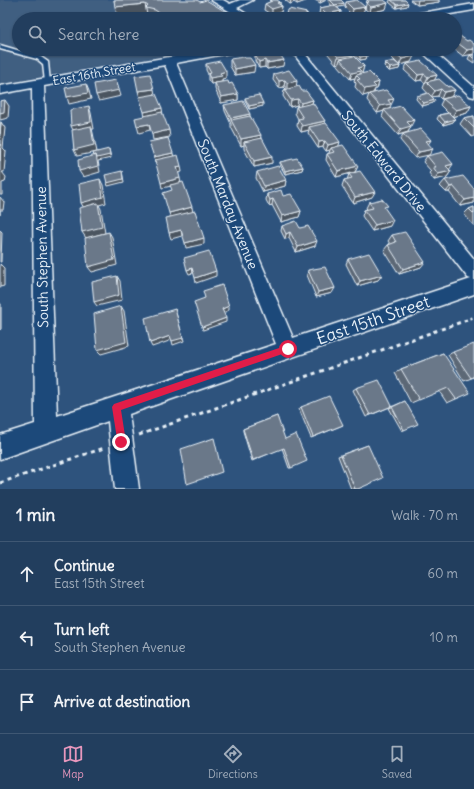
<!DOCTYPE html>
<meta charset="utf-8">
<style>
:root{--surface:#223e5e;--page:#2e4967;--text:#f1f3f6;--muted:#a2aebc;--line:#3f5773;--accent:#e797bd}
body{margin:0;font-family:Delius,sans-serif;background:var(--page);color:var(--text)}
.stop{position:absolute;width:12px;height:12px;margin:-9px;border:3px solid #e11d48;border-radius:50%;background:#fff}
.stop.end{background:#e11d48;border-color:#fff;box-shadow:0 1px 4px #0008}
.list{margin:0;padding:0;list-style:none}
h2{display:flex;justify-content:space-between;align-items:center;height:52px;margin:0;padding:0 16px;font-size:17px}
h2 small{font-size:13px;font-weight:400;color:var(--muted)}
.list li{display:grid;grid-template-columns:26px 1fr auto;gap:12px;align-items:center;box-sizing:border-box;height:64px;padding:0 16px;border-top:1px solid var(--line)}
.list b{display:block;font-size:15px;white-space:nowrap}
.list p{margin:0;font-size:13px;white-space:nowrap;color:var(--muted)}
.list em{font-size:13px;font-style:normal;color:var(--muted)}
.icon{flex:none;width:22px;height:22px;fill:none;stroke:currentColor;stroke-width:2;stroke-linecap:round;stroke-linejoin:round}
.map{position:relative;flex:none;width:474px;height:489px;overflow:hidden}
.search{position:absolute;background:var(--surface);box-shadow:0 1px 3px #0004;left:12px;right:12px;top:12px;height:44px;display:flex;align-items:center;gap:10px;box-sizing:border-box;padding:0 14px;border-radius:22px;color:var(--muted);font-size:15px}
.sheet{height:244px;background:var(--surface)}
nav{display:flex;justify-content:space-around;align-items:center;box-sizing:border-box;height:56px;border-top:1px solid var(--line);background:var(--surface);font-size:11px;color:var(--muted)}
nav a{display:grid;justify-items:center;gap:2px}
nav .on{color:var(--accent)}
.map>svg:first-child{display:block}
.built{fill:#405e81}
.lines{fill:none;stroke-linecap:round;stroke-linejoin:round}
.service-casing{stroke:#e8f1f8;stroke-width:3}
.minor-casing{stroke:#e8f1f8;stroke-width:3}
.path-far1{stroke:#e8f1f8;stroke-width:2.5;stroke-dasharray:3 3;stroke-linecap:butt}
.path{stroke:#e8f1f8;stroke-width:3;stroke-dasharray:4 4;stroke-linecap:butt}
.service{fill:#1f4a7a;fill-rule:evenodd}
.minor{fill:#1f4a7a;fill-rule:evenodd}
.wall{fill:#5c6776;stroke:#e8f1f8}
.shaded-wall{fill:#4b5460;stroke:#e8f1f8}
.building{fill:#6b7889;stroke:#e8f1f8}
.route{fill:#e11d48}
.labels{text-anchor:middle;stroke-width:3;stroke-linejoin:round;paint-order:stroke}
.far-street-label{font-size:12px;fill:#e8f1f8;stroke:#1f4a7a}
.street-label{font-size:14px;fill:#e8f1f8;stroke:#1f4a7a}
.near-street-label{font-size:17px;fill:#e8f1f8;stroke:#1f4a7a}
</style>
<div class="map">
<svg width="474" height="489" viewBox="0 0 474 489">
<rect width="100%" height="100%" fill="#2e537d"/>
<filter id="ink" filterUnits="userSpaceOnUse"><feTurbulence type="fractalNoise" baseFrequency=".025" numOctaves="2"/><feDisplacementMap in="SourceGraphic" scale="8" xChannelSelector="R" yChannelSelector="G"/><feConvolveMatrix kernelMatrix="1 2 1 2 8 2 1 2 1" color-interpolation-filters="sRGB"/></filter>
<g filter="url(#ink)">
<!-- built -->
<path class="built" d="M0 0H205L237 19H19V49H203L0 84Z"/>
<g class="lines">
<!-- service casing -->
<g class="service-casing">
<path id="service" d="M0 45 41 57 48 62 50 83 45 82 43 64 37 59 0 49Z"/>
</g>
<!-- minor casing -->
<g class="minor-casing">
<path id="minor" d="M211 0H223L230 4 240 0H253L237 8 254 19H242Z
M474 4V10L421 19H398L403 16Z
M216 49H240L235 52 176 63 293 338 471 279 468 278 290 49H301L474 259V294L129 414 139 489H115L108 421 0 459V435L35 424 32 88 0 94V86ZM165 65 276 344 57 416 44 86Z
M419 49H431L474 87V97L470 96Z"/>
</g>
<!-- path-far1 -->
<path class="path-far1" d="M464 321 474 317"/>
<!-- path -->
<path class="path" d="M139 435 467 320
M0 483 104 448"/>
<!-- service -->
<use href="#service" class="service"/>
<!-- minor -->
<use href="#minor" class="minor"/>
</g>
<!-- wall -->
<path class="wall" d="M114 0 200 2 238 19H148L147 15 118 19Z
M270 0 280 2V5L282 6 281 12 272 15 264 10 265 4 270 2Z
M285 0H308L297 4 294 2 290 4Z
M315 0H326L320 3Z
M328 0H341L344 6 337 7 341 11 340 17 331 19H324L319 14 320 8 332 6 328 1Z
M367 0 386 9 370 13 365 9Z
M390 0H405L407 6 396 8 389 2Z
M410 0H439V2L417 5Z
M346 2 363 13 352 15 345 8Z
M307 13 306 19H284V16Z
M455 37 467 41 474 44 463 56 454 49H455Z
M324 49H348L353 55 352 57 364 66 362 73H360V74L379 82 377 89H375L374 93 391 105 390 106 389 109 411 126 408 132 398 135 382 117 384 111 377 113 367 100 369 94 363 96 355 87 356 83 354 81 355 78 350 79 338 65 339 63 336 64Z
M356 49H373L363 51 367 56 366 59 360 60 354 55 355 52 358 51Z
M378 49H393V50L411 62 399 65 390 56 392 52 382 54Z
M255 55 283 66 267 69 265 67 259 68 255 61Z
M470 55H474V63L468 59Z
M230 59 254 72 235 75 230 66Z
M385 63 400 66 399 69 389 71 384 66Z
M206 64 226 78 222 79V82L229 84 238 94V100L221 103 215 89V83L211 84 208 80V74L206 70Z
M407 64 437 75 434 80 455 90 451 97 441 99 438 96 431 97 423 88 425 83 421 80 416 81 404 70Z
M274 74 297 87 313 100 312 104 325 121V124L338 146 358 166 355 172 372 197 353 203 342 186 344 180H347L349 174 355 172 336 177 326 160 327 154 329 153 330 150 326 151 323 147 318 148 308 133 309 130 301 132 297 126 298 119 295 113 296 107 298 106 297 105 290 107 283 96 284 90 286 89 284 87 279 88 273 80Z
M417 96 433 103 422 106 416 99Z
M245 98 263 106 249 109 245 101Z
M443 99 471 106 467 113 452 116 455 119 453 122 443 125 437 119 439 115 448 113 440 105Z
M224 105 250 116 272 163 254 167 244 149V145L241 146 231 127V124L225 111Z
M474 116V136L472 137 460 124 464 118Z
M403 134 431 140 415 158 400 140Z
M427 156 451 171 447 177 434 180 429 173 431 171 423 162Z
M280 162 303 167 302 170 285 174 280 165Z
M257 172 286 180 285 186 263 192 256 178Z
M445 180 474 189V203L460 206 449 192H446L440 186Z
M267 194 301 211 299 217 281 222 272 205 269 206 266 200Z
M369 202 386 210 390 226 372 231 362 216 364 210 367 209 366 208Z
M474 207V226L464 214 469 209Z
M282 226 300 228 315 246 296 252 289 238 285 239 281 231Z
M392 235 421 267 399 274 384 250 388 245 390 244 388 241Z
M348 259 382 275 378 280 357 286 346 264Z
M308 270 332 293 316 297 307 275Z
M453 352 474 377 464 381 448 355Z
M443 353 456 399 447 403 439 391 411 403 395 373 401 369Z
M356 388 392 406 366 417 353 390Z
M405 401 404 430 402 431 389 408Z
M301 407 343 425 311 438 299 409Z
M277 416 291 468H289L282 448 252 461 243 431V429Z
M368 445 358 489H351L338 456Z"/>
<!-- shaded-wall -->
<path class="shaded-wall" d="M291 0H294V2L290 4Z
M297 0H308L297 4Z
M321 0H326L320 3Z
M418 0H439V2L417 5Z
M280 2V6H282L281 12 272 15V9L277 3Z
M344 3V6L334 8 335 5Z
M388 3 386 9 370 13 371 7Z
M408 3 407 6 396 8 397 5Z
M145 4 147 15 118 19 115 7Z
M365 7 363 13 352 15 353 9Z
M341 11 340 17 331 19H325L326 14Z
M307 13 306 19H303Z
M359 49H373L359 52Z
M392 49H393L392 52 382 54 383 51Z
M474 49V54L463 56 467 50Z
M353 55 351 61 340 59 339 63 336 64 338 57Z
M367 56 366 59 360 60V57Z
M414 56 411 62 399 65 402 59Z
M265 60V67L259 68V62Z
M284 60 283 66 267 69V63Z
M255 65 254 72 235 75V69Z
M364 66 362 73H360L359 77 356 75 355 78 350 79 352 73 358 68Z
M400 66 399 69 389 71 390 68Z
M226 71V78L222 79V82L211 84 210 78 220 73Z
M424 74 421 80 416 81 418 75Z
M437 75 434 81 426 82 425 83 428 77Z
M116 80 121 96 99 101 96 95Z
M285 80 284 87 279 88V81Z
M297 81 296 88 287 90V83Z
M379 82 377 89H375L373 93 363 96 365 89 373 84Z
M86 84 89 91 91 99 69 104 67 97Z
M154 89 155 95 140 98 138 91Z
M441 89 438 96 431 97 435 91Z
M455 90 451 97 441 99 444 92Z
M238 94V100L221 103V97Z
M298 99 297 105 290 107 291 100Z
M394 99 388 111 384 110V111L377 113 380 106 388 100Z
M5 100 9 106 8 118 0 120V113Z
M313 100 311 106 300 109 301 103Z
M435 100 433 103 422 106 424 103Z
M263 103V106L249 109V106Z
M89 106 91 113 94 129H92L93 133 97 152 77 156 74 150V132L71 126Z
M471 106 467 113 452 117 456 110Z
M162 108 163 115 145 118 144 112Z
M250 114V120H231V118Z
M455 119 453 122 443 125 445 122Z
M414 120 408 132 398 135 401 129 407 122Z
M325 121 324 127H309V130L301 132 302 126Z
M1 122 5 128 3 148 6 151 4 172H2L6 177 5 182 2 183V195H0V134Z
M149 124 150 130 139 133 137 126Z
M169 130 170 137 153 140 152 134Z
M261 135 260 141 244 142V145L241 146V139Z
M431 140 427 146 426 141Z
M325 141 323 147 318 148 319 142Z
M340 142 338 148H331L330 150 326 151 328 145Z
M109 149 111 158 98 161 100 172 83 177 79 171 96 155Z
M433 149 429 155 415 158 419 152Z
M173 153 174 159 155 163 154 157Z
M272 157V163L254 167V161Z
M453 164 449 170 446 166Z
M181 166 182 172 178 173 177 167Z
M358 166 355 172 336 177 338 171Z
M303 167 302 170 285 174V171Z
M122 171 124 182 108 186 107 183Z
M451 171 447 177 434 180 438 174Z
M180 178 181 184 162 188 161 183Z
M100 179 103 185 106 203 99 205 101 209 105 233 86 238 82 232 84 208 81 203Z
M286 180 285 186 263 192 264 186Z
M453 186 449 192H446L450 187Z
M375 192 372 197 353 203 355 197Z
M0 197 4 202 3 210H0V215Z
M474 198V203L460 206 465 200Z
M273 199 272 205 269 206 270 200Z
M192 207 193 213 171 219 169 213Z
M301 211 299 217 281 222 282 216Z
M393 220 390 226 372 231 375 225Z
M0 230 2 232 1 262H0Z
M181 230 182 236 171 239 169 233Z
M109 232 112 237 117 265 92 272 88 267Z
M290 232 289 238 285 239 286 234Z
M204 238V244L186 248 185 243Z
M317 241 315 246 296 252 298 247Z
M425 262 421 267 399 274 403 269Z
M0 264 4 268V286L0 287Z
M192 268 193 273 189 274 187 270Z
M216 271V276L196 283 195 278Z
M382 275 378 280 357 286 360 281Z
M117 276 120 281 122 300 97 306 94 302Z
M335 288 332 293 316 297 318 292Z
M0 303 1 304V329L0 330Z
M121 306 124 311 129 346 101 354 97 350Z
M229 306V310L223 313 222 309Z
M175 309 184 341 173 345 172 341Z
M226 318V322L203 330 202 327Z
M170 336 172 340 152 347 150 343Z"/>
<!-- building -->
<path class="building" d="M114 0H197L200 2 206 0 238 19H151L162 15 155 10 146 8 148 6 145 4 115 7Z
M270 0H277L280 2 277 3 282 6 272 9 265 4 272 1Z
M330 0H341L344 3 335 5Z
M357 0 365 7 353 9 346 2Z
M367 0H384L388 3 371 7 366 3 369 2Z
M391 0H405L408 3 397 5Z
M334 5 341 11 326 14 320 8Z
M289 9 307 13 303 19 290 16H284Z
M460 36 467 41 469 40 474 44V49L467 50 455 41V37Z
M331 49H348L353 55 338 57Z
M382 49H392L383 51Z
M396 49H406L414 56 402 59 392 50Z
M362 50 367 56 360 57 355 52Z
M271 52 272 53 278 52 284 60 267 63 265 60 259 62 255 55Z
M470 55H474V59Z
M354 56 364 66 358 68 361 71 352 73 340 59Z
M244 57 245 58H250L255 65 235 69 230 59Z
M220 61 226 71 220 73 222 76 210 78 208 74 211 73 206 64Z
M394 61 400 66 390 68 385 63Z
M421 61 437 75 428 77 424 74 418 75 407 64Z
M289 70 297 81 287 83 285 80 279 81 274 74Z
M369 72 379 82 373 84 376 87 365 89 357 80 360 79 356 75Z
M150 74 154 89 138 91 135 76Z
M439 79 448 87 450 86 455 90 444 92 441 89 435 91 426 82Z
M116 80 119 90 96 95 94 84Z
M228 81 229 84 232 83 238 94 221 97 215 83Z
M86 84 88 93 67 97 65 88Z
M299 86 302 91H306L313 100 301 103 298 99 291 100 284 90Z
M386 90 394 99 388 100 391 104 380 106 369 94Z
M428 93 435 100 424 103 417 96Z
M156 94 162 108 144 112 139 97Z
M259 95 263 103 249 106 245 98Z
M458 95 471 106 456 110 443 99Z
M5 100 4 112 0 113V101Z
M243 101 250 114 231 118 224 105Z
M313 103 325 121 302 126 298 119 303 118 296 107Z
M89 106 91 122 71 126 70 110Z
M401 106 414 120 407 122 411 126 401 129 384 110Z
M162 112 169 130 152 134 149 124 137 126 135 118Z
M449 113 455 119 445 122 439 115Z
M250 116 261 135 241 139 231 120Z
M474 116V128L464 118Z
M0 122H1L0 134Z
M326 123 340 142 328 145 325 141 319 142 309 127Z
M91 126 94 145 74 150 72 130Z
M421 129 431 140 426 141 433 149 419 152 403 134Z
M168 138 173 153 154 157 149 142Z
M262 138 272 157 254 161 244 142Z
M1 144 0 161V145Z
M343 145 358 166 338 171 327 154 334 152 331 148Z
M109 149 110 155 97 158 96 155 94 156 93 153Z
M443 152 453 164 446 166 451 171 438 174 433 167H436L427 156Z
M96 155 98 166 79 171 78 160Z
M178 155 181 166 177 167 180 178 161 183 155 160Z
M297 158 303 167 285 171 280 162Z
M278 166 286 180 264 186 257 172Z
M122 171 123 179 107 183 105 175Z
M360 171 375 192 355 197 344 180 352 178 349 174Z
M463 176 474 189V198L465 200 453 186 450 187 445 180Z
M100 179 103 197 81 203 79 184Z
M183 182 192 207 169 213 163 193 172 190 170 185Z
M281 190 283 196 291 194 301 211 282 216 273 199 270 200 267 194Z
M382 199 388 206 384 207 393 220 375 225 364 210 373 208 369 202Z
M98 203 102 227 82 232 79 208Z
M474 207V214L469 209Z
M195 211 204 238 185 243 181 230 169 233 166 218Z
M296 221 300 228 308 226 317 241 298 247 290 232 286 234 282 226Z
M109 232 114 260 88 267 85 238Z
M405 232 425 262 403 269 388 245 396 242 392 235Z
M209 251 216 271 195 278 192 268 187 270 184 258Z
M369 253 382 275 360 281 348 259Z
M325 267 335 288 318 292 308 270Z
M117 276 119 295 94 302 92 282Z
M222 285 229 306 222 309 226 318 202 327 194 302 205 298 203 291Z
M121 306 126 342 97 350 94 314Z
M175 309 183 338 172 341 170 336 150 343 145 318Z
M474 344V376L471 378 453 352Z
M443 353 470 393 456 399 448 388 419 400 401 369Z
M379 380 392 406 370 415 356 388Z
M329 396 343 425 313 437 301 407Z
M405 401 418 424 404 430 392 407Z
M277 416 285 439 296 434 307 461 291 468 284 448 253 460 243 429Z
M214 438 222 472 187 484 181 449Z
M368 445 383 478 358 489H355L341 455Z"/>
</g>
<!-- route -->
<path class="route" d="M288 345 291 349 288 352 121 410 126 442 124 445 121 446 118 445 112 407 114 404Z"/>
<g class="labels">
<!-- far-street labels -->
<g class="far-street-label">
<text transform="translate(94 74) rotate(-10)" y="4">East 16th Street</text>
</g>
<!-- street labels -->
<g class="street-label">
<text transform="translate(384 161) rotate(51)" y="5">South Edward Drive</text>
<text transform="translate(228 204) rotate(68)" y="5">South Marday Avenue</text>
<text transform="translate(42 257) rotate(-91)" y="5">South Stephen Avenue</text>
</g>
<!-- near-street labels -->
<g class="near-street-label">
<text transform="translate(373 320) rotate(-19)" y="6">East 15th Street</text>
</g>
</g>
</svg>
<div class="stop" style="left:288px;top:349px"></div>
<div class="stop end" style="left:121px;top:442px"></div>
<div class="search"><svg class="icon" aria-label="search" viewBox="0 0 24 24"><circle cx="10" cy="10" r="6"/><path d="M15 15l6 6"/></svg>Search here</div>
</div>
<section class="sheet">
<h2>1 min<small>Walk · 70 m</small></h2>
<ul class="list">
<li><svg class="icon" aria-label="ahead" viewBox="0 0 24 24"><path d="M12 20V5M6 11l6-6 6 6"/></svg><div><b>Continue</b><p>East 15th Street</p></div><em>60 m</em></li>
<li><svg class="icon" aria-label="left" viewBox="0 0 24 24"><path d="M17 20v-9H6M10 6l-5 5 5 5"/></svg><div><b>Turn left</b><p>South Stephen Avenue</p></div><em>10 m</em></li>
<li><svg class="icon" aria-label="arrive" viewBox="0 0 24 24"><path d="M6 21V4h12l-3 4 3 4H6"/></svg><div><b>Arrive at destination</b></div></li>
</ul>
</section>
<nav>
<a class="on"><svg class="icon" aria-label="map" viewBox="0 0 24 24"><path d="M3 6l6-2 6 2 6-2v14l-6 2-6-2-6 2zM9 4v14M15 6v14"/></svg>Map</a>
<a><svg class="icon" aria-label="directions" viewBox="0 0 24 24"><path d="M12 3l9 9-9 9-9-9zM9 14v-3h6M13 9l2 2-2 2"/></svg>Directions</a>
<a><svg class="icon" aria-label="saved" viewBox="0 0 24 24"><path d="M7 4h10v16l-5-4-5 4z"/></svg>Saved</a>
</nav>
